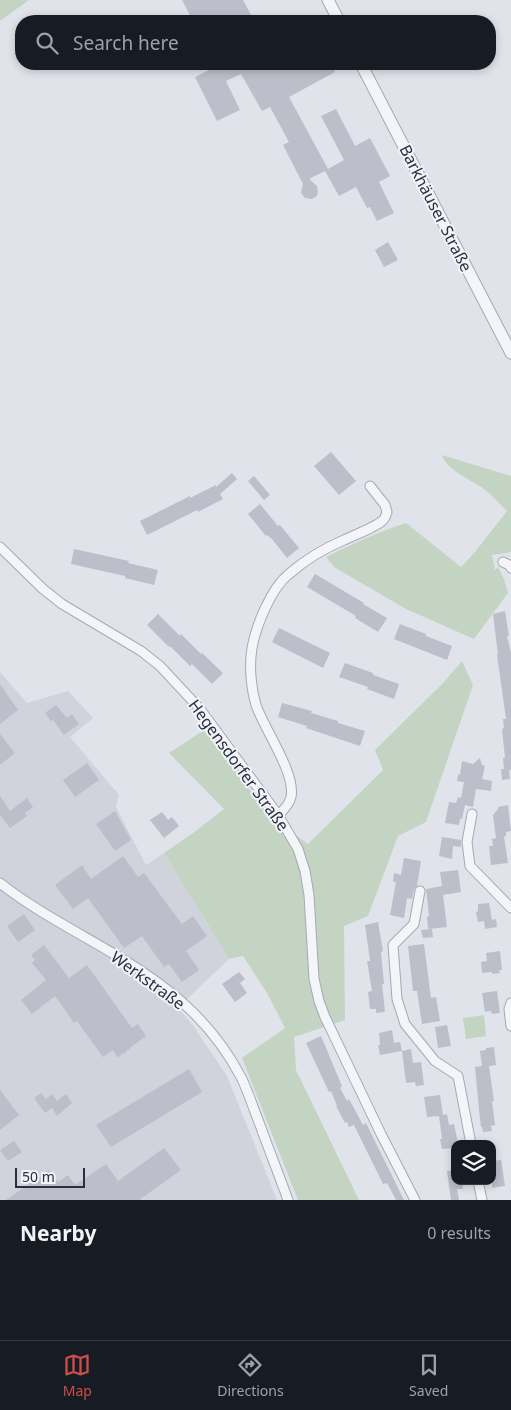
<!DOCTYPE html>
<meta charset="utf-8">
<style>
:root{--surface:#171b24;--page:#242831;--text:#f1f3f6;--muted:#9ea1a6;--line:#363941;--accent:#cc4e49}
body{margin:0;font-family:"Noto Sans",sans-serif;background:var(--page);color:var(--text)}
.controls{position:absolute;right:15px;bottom:15px;display:grid;overflow:hidden;border-radius:10px;box-shadow:0 2px 8px #0003}
.controls button{width:45px;height:45px;display:grid;place-items:center;padding:0;border:0;border-bottom:1px solid var(--line);background:var(--surface);color:var(--text);font:25px sans-serif}
.scale{position:absolute;left:15px;bottom:12px;width:70px;box-sizing:border-box;padding-left:5px;border:2px solid #2a2e41;border-top:0;font-size:14px;line-height:18px;white-space:nowrap;color:#2a2e41;-webkit-text-stroke:4px #f1f3f7;paint-order:stroke}
.list{margin:0;padding:0;list-style:none}
h2{display:flex;justify-content:space-between;align-items:center;height:65px;margin:0;padding:0 20px;font-size:21px}
h2 small{font-size:16px;font-weight:400;color:var(--muted)}
.icon{flex:none;width:28px;height:28px;fill:none;stroke:currentColor;stroke-width:2;stroke-linecap:round;stroke-linejoin:round}
.map{position:relative;flex:none;width:511px;height:1200px;overflow:hidden}
.search{position:absolute;background:var(--surface);box-shadow:0 2px 8px #0003;left:15px;right:15px;top:15px;height:55px;display:flex;align-items:center;gap:12px;box-sizing:border-box;padding:0 18px;border-radius:20px;color:var(--muted);font-size:19px}
.sheet{height:140px;background:var(--surface)}
nav{display:flex;justify-content:space-around;align-items:center;box-sizing:border-box;height:70px;border-top:1px solid var(--line);background:var(--surface);font-size:14px;color:var(--muted)}
nav a{display:grid;justify-items:center;gap:2px}
nav .on{color:var(--accent)}
.map>svg:first-child{display:block}
.built{fill:#d0d2dc}
.green{fill:#c4d4c3}
.building{fill:#bcbeca}
.lines{fill:none;stroke-linecap:round;stroke-linejoin:round}
.minor-casing{stroke:#a6a9b4;stroke-width:11}
.tertiary-casing{stroke:#a6a9b4;stroke-width:13}
.minor{stroke:#f4f5f8;stroke-width:9}
.tertiary{stroke:#f4f5f8;stroke-width:11}
.labels{text-anchor:middle;stroke-width:4;stroke-linejoin:round;paint-order:stroke}
.street-label{font-size:16px;fill:#2a2e41;stroke:#f1f3f7}
</style>
<div class="map">
<svg width="511" height="1200" viewBox="0 0 511 1200">
<rect width="100%" height="100%" fill="#e1e3ea"/>
<!-- built -->
<path class="built" d="M0 672 27 703 68 691 93 718 70 737 119 795 116 807 146 865 164 853 229 959 189 997 177 1007 192 1024 227 1076 277 1200H0Z"/>
<!-- green -->
<path class="green" d="M0 0H29L0 21Z
M442 455 511 476V552L492 555 495 570 498 567 504 579 508 593 474 639 406 609 334 567 326 557C352 544 378 532 406 523L461 567 475 552 507 511C500 504 493 496 484 489 472 480 446 470 442 455Z
M462 661 473 685 426 822 398 836 368 916 344 926 345 1020 294 1037 296 1070 359 1200H298L242 1058 285 1028 267 993 243 956 229 959 164 853 193 833 224 809 169 753 204 730 271 818 308 844 383 770 375 750 443 683Z
M484 1015 486 1036 466 1039 463 1018Z"/>
<!-- building -->
<path class="building" d="M182 0H243L251 15 240 21H193Z
M221 64H330L335 72 289 97 328 169 344 160 321 116 336 109 355 146 370 138 390 176 379 182 394 213 377 221 370 207 367 208 356 187 339 196 325 171 309 179 317 186 318 192 317 196 312 199 305 198 301 193 303 184 283 145 289 142 270 107 262 111 241 74 226 81 240 110 217 121 195 77Z
M388 242 398 260 384 267 375 250Z
M331 452 356 481 339 495 314 466Z
M232 473 237 479 220 494 223 499 198 512 197 510 147 535 140 521 190 496V498L216 485V487Z
M254 476 270 495 264 500 248 481Z
M260 504 278 526 280 525 299 548 287 558 272 539 267 535 266 536 248 514Z
M74 549 129 561 128 563 158 570 154 585 125 578V576L71 564Z
M315 574 364 603 363 604 387 618 378 632 355 618 356 616 307 587Z
M505 611 509 636H507L511 653V770H509L510 779 502 780 501 769H504L503 758H505L502 729 504 728 503 719H506L497 655H498L493 614Z
M158 614 180 636 181 634 201 654 202 653 223 673 212 684 192 664 190 666 170 646 169 647 147 625Z
M400 624 426 634V636L452 646 447 660 394 639Z
M279 628 330 653 323 668 272 642Z
M345 663 373 673V675L399 684 394 699 367 689 368 687 339 677Z
M0 684 18 710 0 724Z
M282 703 312 711 311 713 338 721V723L365 731 360 746 306 728 307 726 278 717Z
M56 705 67 718 72 714 79 724 64 735 53 720 51 721 45 713Z
M0 734 15 753 0 765Z
M480 758 482 765 485 766 482 779 492 781 491 791 476 789 473 807 465 805 462 819H460L459 825 445 823 449 802 456 803 458 797 461 798 464 782 457 781 458 774 460 775 462 761 473 764Z
M87 763 99 780 75 797 63 780Z
M0 796 10 811 27 798 33 807 25 813 27 816 10 828 0 815Z
M508 805 511 831 506 832V836L504 837 508 863 491 865 489 846H493L492 839 496 838 493 815 498 809V807Z
M115 811 131 840 115 851 96 824Z
M162 812 168 820 172 817 179 826 164 838 150 820Z
M442 837 461 840V847L453 846 452 859 439 856Z
M123 856 138 877 144 873 182 924 193 916 207 936 186 951 199 970 182 982 169 964 164 967 142 936 124 948 88 898 73 909 55 885 82 865 91 879Z
M404 858 421 861 417 886 414 889 412 899 407 898 404 918 390 915 396 882H393L394 873 401 875Z
M458 870 461 892 443 895 447 927 428 929 427 917 429 916 426 889 442 886 440 872Z
M489 903 492 920 496 919 497 927 485 929 484 921 478 922 476 912 478 911V904Z
M24 914 35 930 18 942 7 926Z
M378 922 383 951 381 952 384 984H382L385 1012 376 1013V1009H370L368 992 372 991 367 961H370L365 925Z
M432 929 433 937 423 938 421 930Z
M424 944 431 998 436 997 440 1021 422 1024 417 991H413L408 946Z
M44 945 69 978 87 965 132 1028 138 1024 146 1036 131 1047 129 1050H127L124 1054 122 1053 118 1058 113 1050 103 1057 77 1021 74 1023 55 996 32 1014 21 1000 46 980 32 963 35 960 31 955Z
M500 951 502 970H499L500 973 492 974V972L482 973 481 962 487 961 486 953Z
M239 972 245 979 240 983 247 993 235 1002 222 984Z
M497 991 500 1013 492 1014 491 1011 485 1012 482 993Z
M447 1025 451 1046 438 1048 435 1027Z
M392 1030 394 1043 400 1042 402 1051 411 1049 413 1063 421 1062 424 1085 416 1086 415 1082 406 1083 402 1051 380 1055 378 1045H380L379 1033Z
M321 1036 342 1086 340 1088 347 1101 349 1099 363 1125 366 1123 404 1200H396L387 1183 383 1184 354 1125 349 1127 347 1122 345 1123 336 1106H337L331 1091 329 1092 306 1043Z
M494 1047 496 1065 489 1066 494 1101H492L495 1125 491 1126 492 1131 483 1132 482 1127H481L479 1110 475 1067 482 1066 480 1051 486 1050V1048Z
M189 1069 202 1092 111 1147 96 1125Z
M0 1090 19 1115 0 1130Z
M41 1093 46 1099 52 1094 57 1101 66 1094 72 1103 57 1116 52 1108 45 1113 34 1098Z
M440 1095 443 1115 447 1114 449 1125 454 1124 457 1138 455 1148 442 1149 440 1139H442L439 1116 427 1117 424 1097Z
M14 1141 22 1152 8 1161 0 1150Z
M164 1148 181 1170 139 1200H6L49 1170 58 1182 68 1175 75 1185 106 1164 118 1181Z
M501 1160 505 1186 492 1188V1161Z
M455 1170V1181H462L463 1189H457L459 1200H451L447 1171Z"/>
<g class="lines">
<!-- minor casing -->
<g class="minor-casing">
<path id="minor" d="M0 547 43 589 62 604 141 651 160 666 200 709 278 815 298 849 305 871 309 895 314 979 319 1001 325 1017 381 1134 415 1200
M503 562 511 566V568
M472 814 467 842 470 866 511 908
M278 815C284 810 289 805 291 797 296 773 264 729 256 705 251 688 249 666 252 648 256 626 271 588 289 574 305 560 325 548 344 540 354 535 374 528 382 521 385 519 386 515 387 512L385 505 370 486
M0 883C52 924 118 950 170 992 199 1015 225 1046 242 1079 249 1094 254 1110 260 1125 269 1150 279 1175 288 1200
M420 891 414 924 393 945 397 999 405 1024 435 1061 458 1076 471 1144
M511 1003 509 1009 511 1026
M478 1181 482 1200"/>
</g>
<!-- tertiary casing -->
<g class="tertiary-casing">
<path id="tertiary" d="M328 0 339 21
M361 64 511 353"/>
</g>
<!-- minor -->
<use href="#minor" class="minor"/>
<!-- tertiary -->
<use href="#tertiary" class="tertiary"/>
</g>
<g class="labels">
<!-- street labels -->
<g class="street-label">
<text transform="translate(436 208) rotate(63)" y="6">Barkhäuser Straße</text>
<text transform="translate(239 765) rotate(54)" y="6">Hegensdorfer Straße</text>
<text transform="translate(148 980) rotate(36)" y="6">Werkstraße</text>
</g>
</g>
</svg>
<div class="controls">
<button><svg class="icon" aria-label="layers" viewBox="0 0 24 24"><path d="M12 4l9 5-9 5-9-5zM3 14l9 5 9-5"/></svg></button>
</div>
<div class="scale">50 m</div>
<div class="search"><svg class="icon" aria-label="search" viewBox="0 0 24 24"><circle cx="10" cy="10" r="6"/><path d="M15 15l6 6"/></svg>Search here</div>
</div>
<section class="sheet">
<h2>Nearby<small>0 results</small></h2>
<ul class="list">
</ul>
</section>
<nav>
<a class="on"><svg class="icon" aria-label="map" viewBox="0 0 24 24"><path d="M3 6l6-2 6 2 6-2v14l-6 2-6-2-6 2zM9 4v14M15 6v14"/></svg>Map</a>
<a><svg class="icon" aria-label="directions" viewBox="0 0 24 24"><path d="M12 3l9 9-9 9-9-9zM9 14v-3h6M13 9l2 2-2 2"/></svg>Directions</a>
<a><svg class="icon" aria-label="saved" viewBox="0 0 24 24"><path d="M7 4h10v16l-5-4-5 4z"/></svg>Saved</a>
</nav>
